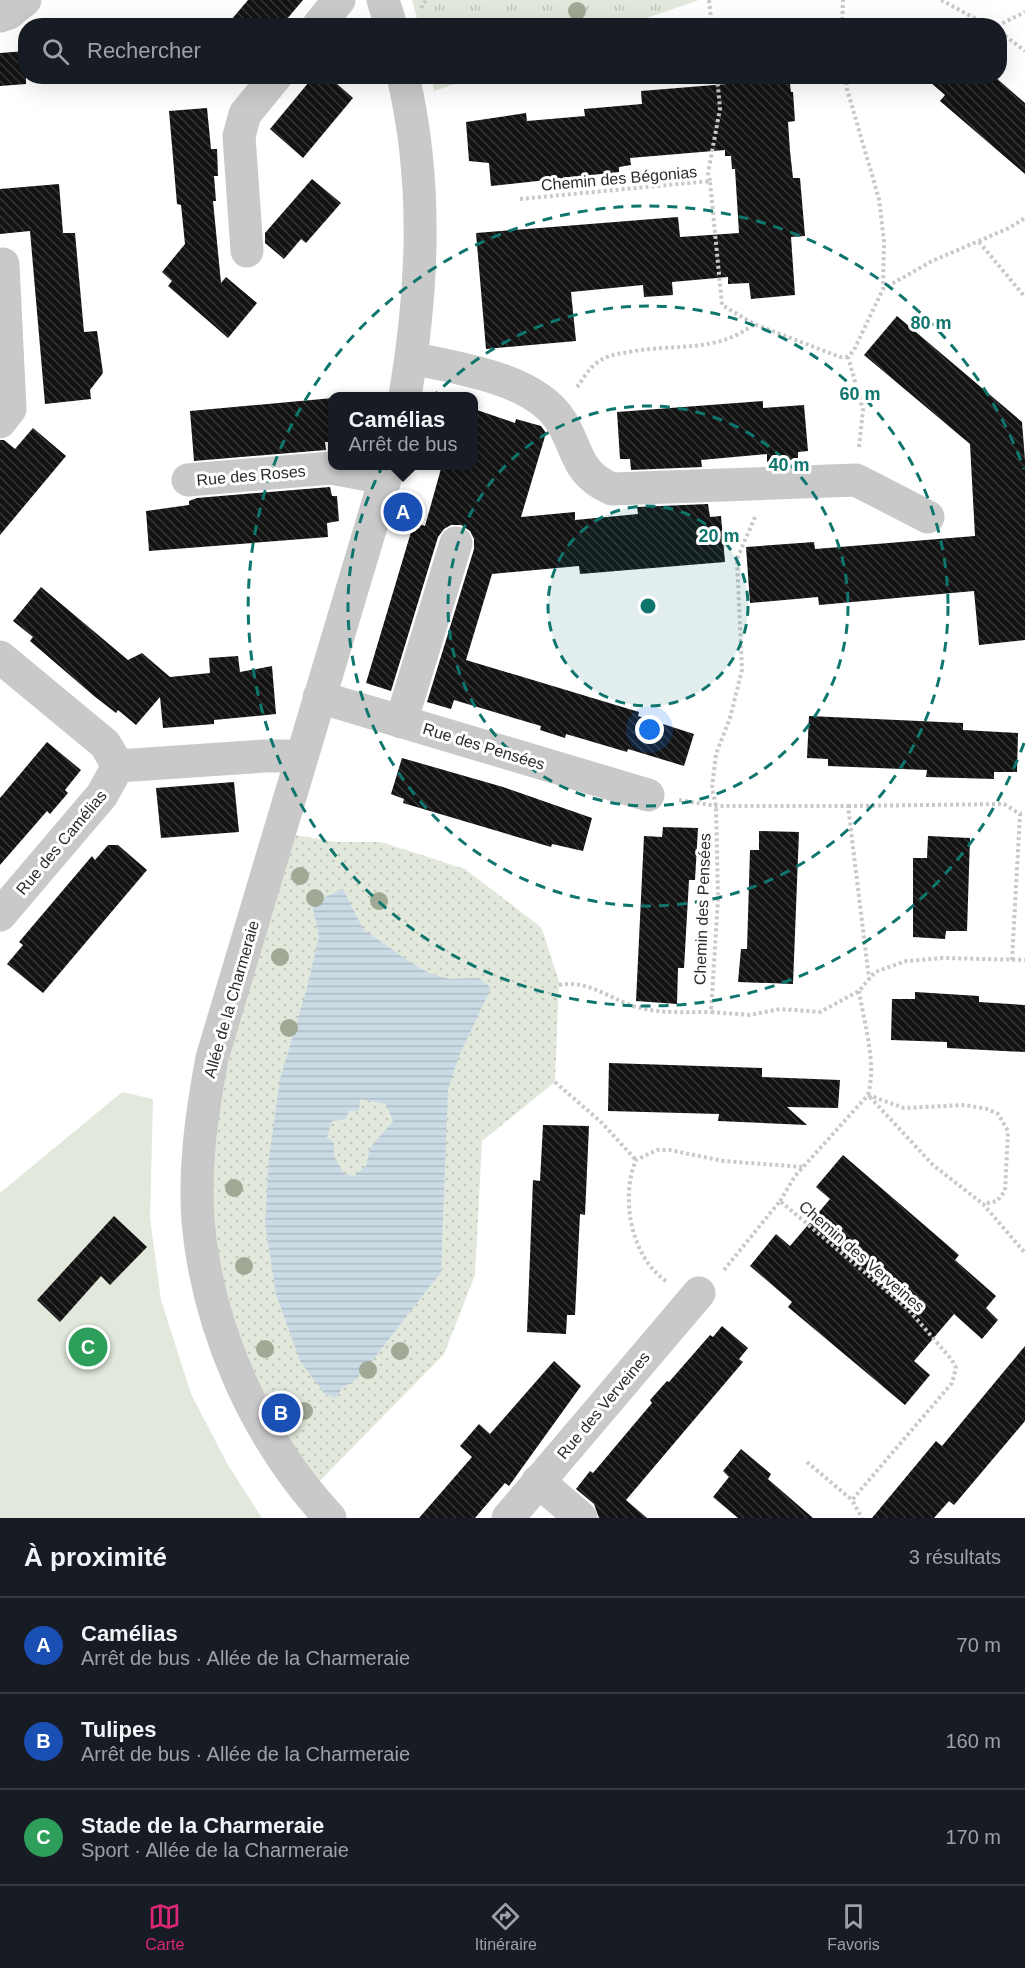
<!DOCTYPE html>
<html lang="fr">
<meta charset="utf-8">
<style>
:root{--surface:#171b24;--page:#242831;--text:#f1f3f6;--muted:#9ea1a6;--line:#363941;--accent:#db2777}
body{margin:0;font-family:Helvetica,sans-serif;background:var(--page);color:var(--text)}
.you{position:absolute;left:650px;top:730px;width:21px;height:21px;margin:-15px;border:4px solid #fff;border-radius:50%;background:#1a73e8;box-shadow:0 0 0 9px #1a73e833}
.badge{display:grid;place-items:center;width:39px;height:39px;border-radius:50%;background:var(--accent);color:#fff;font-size:20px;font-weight:700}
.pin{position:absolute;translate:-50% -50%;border:3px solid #fff;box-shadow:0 2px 6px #0006}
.popup{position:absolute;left:328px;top:392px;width:150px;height:78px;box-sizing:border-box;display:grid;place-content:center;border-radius:12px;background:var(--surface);filter:drop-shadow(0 2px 4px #0005);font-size:20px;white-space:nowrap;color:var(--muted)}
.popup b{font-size:22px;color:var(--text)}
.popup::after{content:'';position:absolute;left:50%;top:100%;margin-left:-12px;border:12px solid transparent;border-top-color:var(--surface)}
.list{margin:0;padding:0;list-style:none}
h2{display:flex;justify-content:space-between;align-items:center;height:78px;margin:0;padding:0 24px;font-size:26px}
h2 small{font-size:20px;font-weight:400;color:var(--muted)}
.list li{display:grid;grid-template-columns:39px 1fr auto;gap:18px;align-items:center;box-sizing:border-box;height:96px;padding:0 24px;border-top:2px solid var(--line)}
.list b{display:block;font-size:22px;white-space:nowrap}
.list p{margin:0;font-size:20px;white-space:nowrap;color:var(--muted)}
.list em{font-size:20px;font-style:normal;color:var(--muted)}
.icon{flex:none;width:33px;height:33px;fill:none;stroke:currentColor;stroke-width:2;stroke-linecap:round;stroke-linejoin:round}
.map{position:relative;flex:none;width:1025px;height:1518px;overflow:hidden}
.search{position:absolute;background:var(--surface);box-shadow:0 6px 24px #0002;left:18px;right:18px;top:18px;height:66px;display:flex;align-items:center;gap:15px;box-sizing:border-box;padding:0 21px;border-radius:24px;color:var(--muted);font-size:22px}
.sheet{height:366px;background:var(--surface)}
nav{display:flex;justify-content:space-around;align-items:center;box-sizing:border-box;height:84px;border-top:2px solid var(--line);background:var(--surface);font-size:16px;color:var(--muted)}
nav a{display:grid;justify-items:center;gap:3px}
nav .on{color:var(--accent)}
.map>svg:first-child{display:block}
.grass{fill:url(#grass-dots)}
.park{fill:url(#park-tufts)}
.pitch{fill:#e2e8db}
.water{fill:url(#water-rules);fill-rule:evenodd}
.building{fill:url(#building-back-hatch)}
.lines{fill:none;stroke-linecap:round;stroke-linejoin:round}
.path{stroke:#c9c9c9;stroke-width:4;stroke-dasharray:3 3;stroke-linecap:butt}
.minor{stroke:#c9c9c9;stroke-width:33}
.tree{fill:#9fa995}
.ring{fill:none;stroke:#0f766e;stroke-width:3;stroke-dasharray:10 8}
.labels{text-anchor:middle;stroke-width:6;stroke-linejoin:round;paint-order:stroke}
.street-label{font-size:16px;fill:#2c2c2c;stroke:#fff}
.centre{fill:#0f766e;stroke:#fff;stroke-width:3}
.ring-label{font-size:18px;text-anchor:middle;font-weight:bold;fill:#0f766e;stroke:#fff;stroke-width:6;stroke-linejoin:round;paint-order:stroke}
</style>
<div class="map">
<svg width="1025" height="1518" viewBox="0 0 1025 1518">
<defs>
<pattern id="grass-dots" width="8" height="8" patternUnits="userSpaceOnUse" patternTransform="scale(1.5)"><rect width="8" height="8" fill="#e2e8db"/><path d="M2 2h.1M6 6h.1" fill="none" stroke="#c2c7bc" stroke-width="1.8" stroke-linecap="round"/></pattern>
<pattern id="park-tufts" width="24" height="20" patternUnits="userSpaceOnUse" patternTransform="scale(1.5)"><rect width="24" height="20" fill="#e2e8db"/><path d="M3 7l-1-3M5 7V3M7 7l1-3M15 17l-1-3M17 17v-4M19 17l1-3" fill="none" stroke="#c2c7bc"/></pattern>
<pattern id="water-rules" width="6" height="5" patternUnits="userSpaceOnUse" patternTransform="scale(1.5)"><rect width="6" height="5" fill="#cadbe6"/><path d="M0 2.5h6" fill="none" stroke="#aebcc5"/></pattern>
<pattern id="building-back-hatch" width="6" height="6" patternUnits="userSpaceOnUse" patternTransform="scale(1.5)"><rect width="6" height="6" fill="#131313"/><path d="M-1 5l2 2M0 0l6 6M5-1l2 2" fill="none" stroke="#363636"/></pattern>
</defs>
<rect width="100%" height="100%" fill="#fff"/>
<!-- grass -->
<path class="grass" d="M279 832 335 842H381L465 869 537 924 542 929 559 981 555 1082 482 1141 475 1275 444 1354 308 1493 239 1378 197 1186Z"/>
<!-- park -->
<path class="park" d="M412 0H699L626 25 419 26Z
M431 76H476V77L434 91Z"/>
<!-- pitch -->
<path class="pitch" d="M122 1092 153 1099 150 1218 161 1300 191 1394 228 1465 262 1518H0V1193Z"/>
<!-- water -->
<path class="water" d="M343 889 363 929 410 962 429 973 449 979 479 978 491 988 459 1056 448 1089 441 1272 372 1361 355 1380 342 1388 336 1398 325 1394 300 1361 276 1294 265 1224 269 1158 280 1079 307 988 319 936 312 903ZM360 1099 386 1104 393 1121 370 1148 366 1166 354 1176 344 1174 334 1156V1143L327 1137 332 1121 346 1119 349 1111H359Z"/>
<!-- building -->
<path class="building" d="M248 0H303L281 26H226Z
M26 51V84L0 86V53Z
M314 76H328L353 98 303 158 270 129Z
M751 76H789L791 92H793L795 121 788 122 790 151 793 178H800L805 236 791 237 795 295 751 299 749 283 728 284V277L672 282 673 295 644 297 643 285 571 292 576 341 486 349 476 233 678 217 680 237 739 233 735 169H732L731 156H725V150L630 158 631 165 619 167V172L491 186 489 163 469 161 466 122 526 113 527 121 585 116 584 109 642 104 641 91 751 82Z
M923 76H994L1025 103V174L940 101 945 95Z
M207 108 211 149H217L218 176H214L216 201H213L221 283 226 277 257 303 228 338 168 286 172 281 162 272 185 244 181 205 177 204 169 111Z
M312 179 341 203 306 243 301 239 284 259 265 243V233Z
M59 184 63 233H75L84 332 97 331 103 373 90 390 91 399 45 404 30 231 0 234V189Z
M897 316 1022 422 1025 460V640L979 645 974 591 819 605 818 597 750 603 746 547 814 542 815 549 975 536 970 444 864 355Z
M333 398V442H325L326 450 194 461 190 411Z
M763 401V408L804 405 808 451 798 452V459L767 462V454L701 460 702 467 631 470 630 459H620L617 412Z
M474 409 515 423 516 419 541 426 546 433 521 517 575 512V520L638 514 637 507 708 504 710 517 721 516 725 562 580 574 579 566 492 574 466 660 639 712 638 716 694 734 684 766 628 749 627 752 566 734 565 738 540 730 541 726 454 700 451 709 427 702 474 549V539L470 531 461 525H451L444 529 438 537 391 691 366 683 414 522 425 526 442 465H474Z
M33 428 66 456 0 535V440H4L15 449Z
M330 487 332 496H337L339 521 327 523 328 537 149 551 146 511 189 505V501L197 498Z
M41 587 128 660 142 653 170 677 210 673 209 658 238 656 240 672 272 666 276 714 214 720V724L163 728 160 697 136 725 118 710 116 713 94 696 30 641 33 637 13 621Z
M809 716 963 723V730L1018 733 1017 772H994V779L961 778 926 777 927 770 828 766V759L807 758Z
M47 742 81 770 65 790 68 793 50 814 47 811 0 865V798Z
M402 758 503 787 592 818 583 851 552 844 551 847 403 803 404 799 391 794Z
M234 782 239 832 161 838 156 788Z
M663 827 698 828 695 880H689L684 968H678L677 1004 636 1001 644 836 662 837Z
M759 831 799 832 793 984 738 982 741 949H747L750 850H759Z
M928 836 970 838 967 931H946L945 939 913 937V858H927Z
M108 845H118L147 870 43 993 7 964 23 945 19 942 92 856 95 860Z
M915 992 979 996V1002L1025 1005V1052L947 1048V1042L891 1040 892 999H915Z
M609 1063 762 1068V1077L840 1080 838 1108 787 1107 807 1125 718 1121 719 1114 608 1111Z
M543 1125 589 1126 585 1215 580 1214 575 1315H567L566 1334 527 1332 533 1180 540 1181Z
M843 1155 959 1255 955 1260 996 1296 986 1308 998 1320 982 1339 954 1314 914 1361 930 1375 905 1405 788 1307 792 1302 750 1266 776 1234 790 1246 830 1199 816 1187Z
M114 1216 147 1247 110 1285 101 1276 60 1322 37 1300Z
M722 1326 748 1348 739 1359 743 1362 626 1500 647 1518H599L594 1504 576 1489 590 1471 593 1473 652 1403 650 1400 667 1381 669 1382 710 1335 713 1337Z
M1025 1346V1421L954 1505 949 1501 934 1518H872L936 1441 942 1446Z
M554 1361 581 1386 509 1486 505 1483 475 1518H419L472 1457 460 1446 479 1424 490 1434Z
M741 1449 771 1474 768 1479 813 1518H738L713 1497 729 1477 723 1471Z"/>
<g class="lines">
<!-- path -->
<path class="path" d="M709 0 712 26
M941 0 989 26
M421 8 426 0
M842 26 843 0
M997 26 1025 12
M1000 32 1025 51
M846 76 847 89 879 199 884 241 883 289
M710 181 708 173 720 109 717 76
M520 199 710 181 722 305 754 324 840 357H848
M979 242 1025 297
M577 387C583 379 589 368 598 362 607 355 618 354 629 352 674 343 716 354 754 324
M859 447 863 410 848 357 854 350 883 289 932 261 1009 228 1025 218
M755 517 737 559 742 670 730 718 716 754 712 788 716 806 718 899 711 1012 750 1015 780 1009 820 1012 859 991 875 972 906 961 943 958 1025 960
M679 800 716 806H848L869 979
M848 806 1004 804 1020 814 1025 813
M1012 960 1020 814
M559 985C588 980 607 997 633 1006 658 1014 685 1012 711 1012
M859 991C864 1023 877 1063 868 1095L933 1165 983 1204 1025 1253
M555 1082 602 1123 636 1160
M780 1201 795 1176 868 1095 904 1108 965 1105 987 1109 998 1114 1008 1131 1005 1191 997 1201 983 1204
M724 1270 780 1201 908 1309 952 1360 956 1368 952 1383 852 1500 862 1518
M666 1281C631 1257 620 1198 636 1160L657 1150H670L723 1161 804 1167
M807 1462 852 1500"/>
<!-- minor -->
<path class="minor" d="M383 0 391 26
M0 16 9 13 25 0
M318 26 339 0
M403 76C428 183 423 290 405 396
M247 251 239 136 245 114 276 76
M411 358C457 368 534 378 561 421 579 450 575 473 612 489L856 480 928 517
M0 422 10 409 3 264
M188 480 331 468 385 478
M0 657 105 744 118 766
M319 697 648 795
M401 722 456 543
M118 766 265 756H302
M0 915 102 795 118 766
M538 1481 581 1518
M330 1518C256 1438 208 1330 198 1222 194 1167 202 1112 212 1058L389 466
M508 1518 699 1293"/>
</g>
<!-- trees -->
<g class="tree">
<circle cx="577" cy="11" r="9"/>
<circle cx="300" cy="876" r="9"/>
<circle cx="315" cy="898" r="9"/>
<circle cx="379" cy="901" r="9"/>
<circle cx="280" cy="957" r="9"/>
<circle cx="289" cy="1028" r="9"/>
<circle cx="234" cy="1188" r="9"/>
<circle cx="244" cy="1266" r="9"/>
<circle cx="265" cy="1349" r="9"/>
<circle cx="400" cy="1351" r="9"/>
<circle cx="368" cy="1370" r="9"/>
<circle cx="304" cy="1411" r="9"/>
</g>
<!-- distance rings -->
<circle cx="648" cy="606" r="100" fill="#0f766e" fill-opacity=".12"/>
<g class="ring">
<circle cx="648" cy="606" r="100"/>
<circle cx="648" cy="606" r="200"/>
<circle cx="648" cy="606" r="300"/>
<path d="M1024 743A400 400 0 1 1 1024 469"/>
</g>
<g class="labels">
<!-- street labels -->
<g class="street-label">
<text transform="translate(619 178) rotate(-5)" y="6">Chemin des Bégonias</text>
<text transform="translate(251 475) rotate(-5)" y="6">Rue des Roses</text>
<text transform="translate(484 746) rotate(17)" y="6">Rue des Pensées</text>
<text transform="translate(61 842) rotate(-50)" y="6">Rue des Camélias</text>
<text transform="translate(702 909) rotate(-88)" y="6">Chemin des Pensées</text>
<text transform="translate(231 999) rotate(-74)" y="6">Allée de la Charmeraie</text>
<text transform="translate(862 1256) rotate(41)" y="6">Chemin des Verveines</text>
<text transform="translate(603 1405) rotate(-50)" y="6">Rue des Verveines</text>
</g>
</g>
<circle cx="648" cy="606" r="9" class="centre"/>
<g class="ring-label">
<text x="931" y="329">80 m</text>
<text x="860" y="400">60 m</text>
<text x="789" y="471">40 m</text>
<text x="719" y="542">20 m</text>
</g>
</svg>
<div class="you"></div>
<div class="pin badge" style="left:403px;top:512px;background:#1a4fb4">A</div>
<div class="popup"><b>Camélias</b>Arrêt de bus</div>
<div class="pin badge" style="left:281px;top:1413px;background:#1a4fb4">B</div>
<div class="pin badge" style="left:88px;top:1347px;background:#2e9e5b">C</div>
<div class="search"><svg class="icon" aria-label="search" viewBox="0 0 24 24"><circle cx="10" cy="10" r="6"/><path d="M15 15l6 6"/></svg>Rechercher</div>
</div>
<section class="sheet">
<h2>À proximité<small>3 résultats</small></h2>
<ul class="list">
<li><span class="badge" style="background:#1a4fb4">A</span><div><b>Camélias</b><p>Arrêt de bus · Allée de la Charmeraie</p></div><em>70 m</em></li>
<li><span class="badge" style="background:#1a4fb4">B</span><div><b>Tulipes</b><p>Arrêt de bus · Allée de la Charmeraie</p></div><em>160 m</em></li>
<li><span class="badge" style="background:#2e9e5b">C</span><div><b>Stade de la Charmeraie</b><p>Sport · Allée de la Charmeraie</p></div><em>170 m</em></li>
</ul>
</section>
<nav>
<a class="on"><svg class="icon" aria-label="map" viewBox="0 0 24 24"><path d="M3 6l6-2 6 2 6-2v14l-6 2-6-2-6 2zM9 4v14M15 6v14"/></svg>Carte</a>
<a><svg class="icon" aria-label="directions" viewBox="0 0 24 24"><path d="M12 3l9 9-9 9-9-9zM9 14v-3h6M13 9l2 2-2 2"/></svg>Itinéraire</a>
<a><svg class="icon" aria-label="saved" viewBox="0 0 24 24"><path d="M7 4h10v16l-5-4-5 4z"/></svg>Favoris</a>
</nav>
